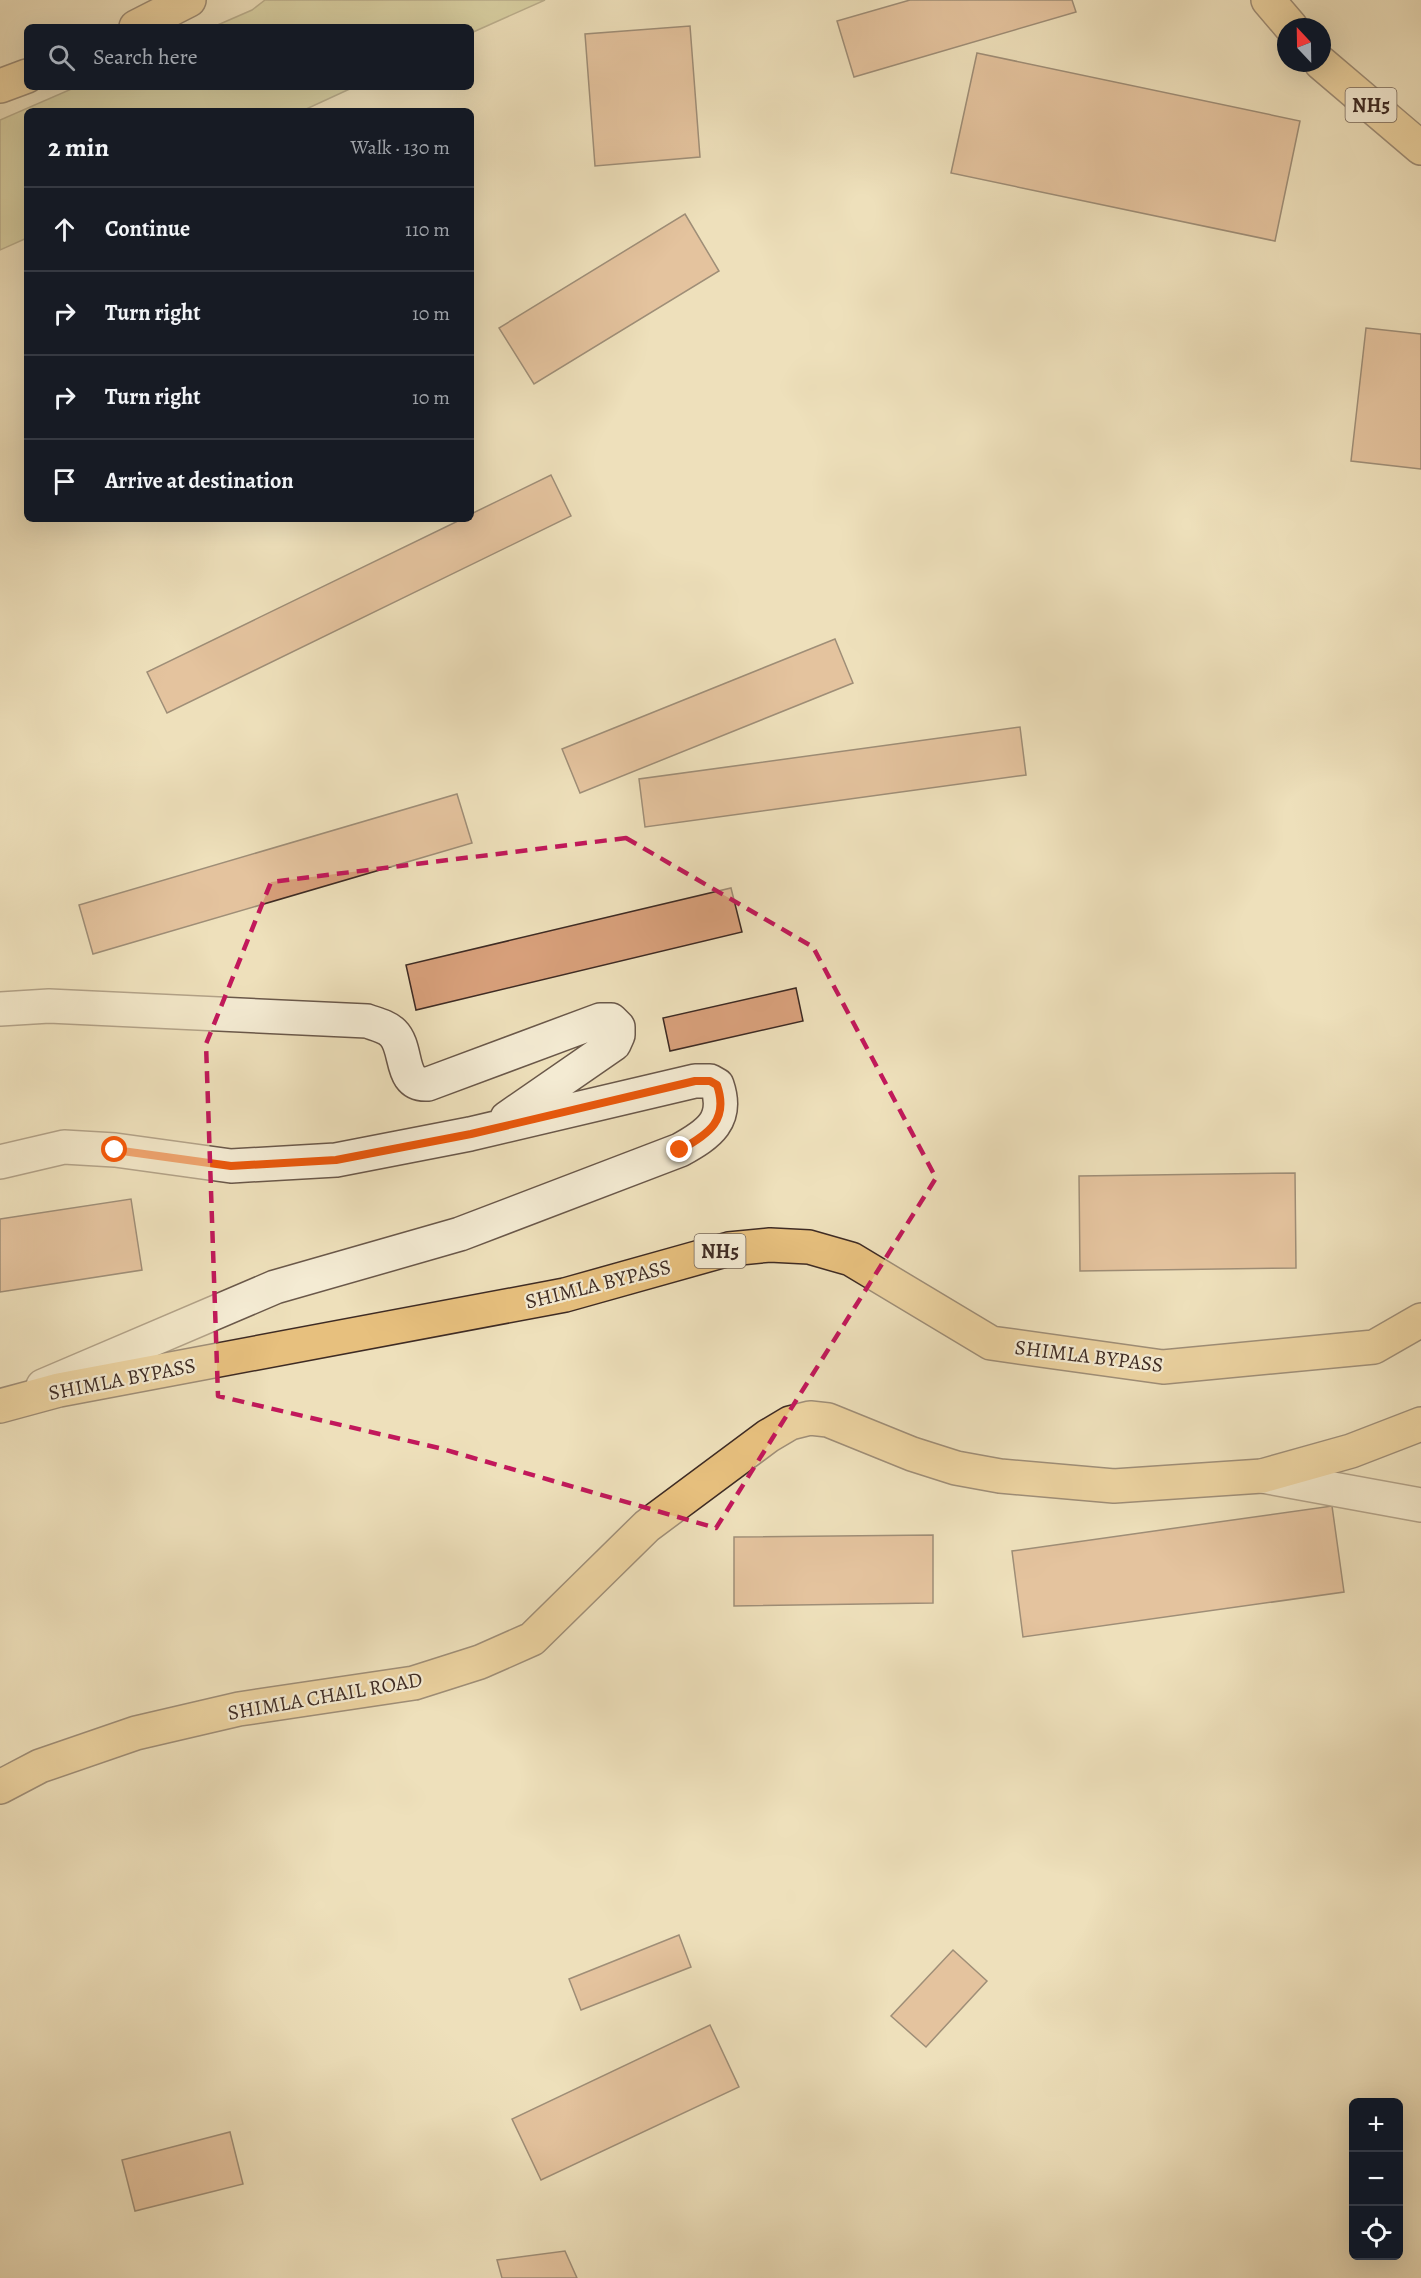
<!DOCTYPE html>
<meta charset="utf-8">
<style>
:root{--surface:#171b24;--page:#20242c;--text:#f1f3f6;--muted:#9ea1a6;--line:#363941}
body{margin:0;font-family:Alegreya,serif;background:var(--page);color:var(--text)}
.controls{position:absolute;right:18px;bottom:18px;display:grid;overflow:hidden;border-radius:9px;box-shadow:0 6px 24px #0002}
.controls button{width:54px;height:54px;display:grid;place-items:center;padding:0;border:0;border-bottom:2px solid var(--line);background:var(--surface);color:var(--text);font:30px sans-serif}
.compass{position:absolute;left:1277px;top:18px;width:54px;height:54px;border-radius:50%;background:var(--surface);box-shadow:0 6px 24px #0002;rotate:338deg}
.stop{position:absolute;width:18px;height:18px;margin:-14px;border:4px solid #ea580c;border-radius:50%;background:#fff}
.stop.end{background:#ea580c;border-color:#fff;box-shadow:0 2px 6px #0008}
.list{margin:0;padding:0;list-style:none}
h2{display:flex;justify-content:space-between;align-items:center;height:78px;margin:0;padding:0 24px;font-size:26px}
h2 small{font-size:20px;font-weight:400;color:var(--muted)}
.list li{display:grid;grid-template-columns:39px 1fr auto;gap:18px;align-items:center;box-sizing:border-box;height:84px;padding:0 24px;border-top:2px solid var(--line)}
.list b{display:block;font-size:22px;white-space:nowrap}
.list em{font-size:20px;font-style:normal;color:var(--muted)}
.icon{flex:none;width:33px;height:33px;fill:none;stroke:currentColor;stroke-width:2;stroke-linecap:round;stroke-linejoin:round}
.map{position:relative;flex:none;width:1421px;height:2278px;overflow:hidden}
.search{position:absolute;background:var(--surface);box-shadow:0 6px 24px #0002;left:24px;top:24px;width:450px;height:66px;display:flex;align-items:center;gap:15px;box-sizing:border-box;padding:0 21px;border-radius:9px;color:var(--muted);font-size:22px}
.panel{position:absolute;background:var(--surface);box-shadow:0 6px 24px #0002;left:24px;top:108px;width:450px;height:414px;border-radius:9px}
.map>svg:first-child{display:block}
.green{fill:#c0c08b;stroke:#7f7658;stroke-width:1.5}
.building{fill:#d8a07b;stroke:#3e2b24;stroke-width:1.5}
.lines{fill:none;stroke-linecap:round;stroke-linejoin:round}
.minor-casing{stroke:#6a584a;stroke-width:36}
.major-casing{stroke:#3e2b24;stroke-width:36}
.highway-casing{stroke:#3e2b24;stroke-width:36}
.minor{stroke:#f4ebd3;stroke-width:33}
.major{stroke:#e7c07e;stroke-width:33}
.highway{stroke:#e7c07e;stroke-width:33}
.route{stroke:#ea580c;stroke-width:8}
.marked{fill:none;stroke:#c2185b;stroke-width:4.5;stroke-dasharray:12 8;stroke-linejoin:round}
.labels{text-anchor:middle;stroke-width:4.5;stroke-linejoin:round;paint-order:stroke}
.shield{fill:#f4ebd3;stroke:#756558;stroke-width:1.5}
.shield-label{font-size:20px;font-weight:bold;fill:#3e2b24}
.street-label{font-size:21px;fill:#3e2b24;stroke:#f4ebd3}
</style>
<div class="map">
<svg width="1421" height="2278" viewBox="0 0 1421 2278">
<rect width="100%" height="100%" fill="#eee0bb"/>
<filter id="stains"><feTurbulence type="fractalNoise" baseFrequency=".00333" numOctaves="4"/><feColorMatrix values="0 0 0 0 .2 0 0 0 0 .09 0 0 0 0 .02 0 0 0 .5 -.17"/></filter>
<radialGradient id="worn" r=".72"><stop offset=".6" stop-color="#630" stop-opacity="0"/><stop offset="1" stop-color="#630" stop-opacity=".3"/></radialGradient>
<!-- green -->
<path class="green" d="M265 0H545L471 33V27H213L252 10Z
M76 87H354L302 111H27V238L0 250V120Z"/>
<!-- building -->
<path class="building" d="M910 0H1072L1076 12 854 77 837 21Z
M690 26 700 157 595 166 585 34Z
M977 53 1300 121 1275 241 951 173Z
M685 214 719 271 534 384 499 328Z
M1366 328 1421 334V469L1351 461Z
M551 475 571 516 167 713 147 672 462 519H471V514Z
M835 639 853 683 580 793 562 749Z
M1020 727 1026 775 645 827 639 779Z
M457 794 472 843 93 954 79 905Z
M731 888 742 932 416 1010 406 965Z
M796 988 803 1021 670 1051 663 1018Z
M1295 1173 1296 1268 1080 1271 1079 1176Z
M131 1199 142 1270 0 1292V1219Z
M1332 1506 1344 1592 1023 1637 1012 1551Z
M933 1535V1603L734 1606V1537Z
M679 1935 691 1967 581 2010 569 1979Z
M953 1950 987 1981 926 2047 891 2016Z
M710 2025 739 2087 541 2180 512 2119Z
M230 2132 243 2184 135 2211 122 2160Z
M565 2251 577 2278H502L497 2260Z"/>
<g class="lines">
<!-- minor casing -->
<g class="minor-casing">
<path id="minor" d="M0 1009 49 1006 367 1021C375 1024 386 1026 393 1033 409 1049 398 1086 428 1084L600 1020H611L618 1027V1035L614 1044 507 1118
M0 1162 64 1147 115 1150 231 1166 336 1160 470 1134 695 1081H710L717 1085C729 1120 709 1134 680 1150L460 1234 275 1287 43 1386
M1262 1476 1421 1505"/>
</g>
<!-- major casing -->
<g class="major-casing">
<path id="major" d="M0 1787 40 1766 136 1733 239 1709 414 1683 480 1662 532 1639 647 1526 768 1436 790 1423 810 1418 828 1420 912 1454 956 1468 1000 1476 1114 1486 1262 1476 1351 1451 1421 1424"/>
</g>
<!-- highway casing -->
<g class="highway-casing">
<path id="highway" d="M1268 0 1291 27
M136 27 189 0
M1321 63 1421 148
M0 86 27 76
M0 1406 59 1390 565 1295 729 1249 770 1245 809 1247 851 1259 991 1343 1163 1367 1374 1347 1421 1320"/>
</g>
<!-- minor -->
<use href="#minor" class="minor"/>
<!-- major -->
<use href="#major" class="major"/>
<!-- highway -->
<use href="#highway" class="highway"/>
</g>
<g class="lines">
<!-- route -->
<path class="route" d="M115 1150 231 1166 336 1160 471 1134 695 1081H710L717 1085C729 1120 709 1134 680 1150"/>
</g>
<!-- marked area -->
<path d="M0 0H1421V2278H0ZM626 838 813 947 936 1178 716 1528 439 1448 218 1396 206 1044 271 882Z" fill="#eee0bb" fill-opacity=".55" fill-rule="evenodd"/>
<path class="marked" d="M626 838 813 947 936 1178 716 1528 439 1448 218 1396 206 1044 271 882Z"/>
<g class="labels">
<!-- shield labels -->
<g class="shield">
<rect x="1345.5" y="88" width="51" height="34" rx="4.5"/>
<rect x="694.5" y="1234" width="51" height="34" rx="4.5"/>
</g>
<g class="shield-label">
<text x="1371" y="112">NH5</text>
<text x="720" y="1258">NH5</text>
</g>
<!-- street labels -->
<g class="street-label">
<text transform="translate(598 1284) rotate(-14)" y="7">SHIMLA BYPASS</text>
<text transform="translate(1089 1356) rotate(7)" y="7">SHIMLA BYPASS</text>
<text transform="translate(122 1379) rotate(-11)" y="7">SHIMLA BYPASS</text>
<text transform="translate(325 1696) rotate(-10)" y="7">SHIMLA CHAIL ROAD</text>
</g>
</g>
<rect width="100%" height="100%" filter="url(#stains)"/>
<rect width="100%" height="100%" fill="url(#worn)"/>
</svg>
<div class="controls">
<button>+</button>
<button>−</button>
<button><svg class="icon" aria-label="locate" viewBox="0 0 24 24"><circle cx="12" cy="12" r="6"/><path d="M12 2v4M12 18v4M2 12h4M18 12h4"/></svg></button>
</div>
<svg class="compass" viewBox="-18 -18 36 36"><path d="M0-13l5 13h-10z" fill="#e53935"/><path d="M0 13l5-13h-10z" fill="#9ea1a6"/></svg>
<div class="stop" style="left:115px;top:1150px"></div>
<div class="stop end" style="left:680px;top:1150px"></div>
<div class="search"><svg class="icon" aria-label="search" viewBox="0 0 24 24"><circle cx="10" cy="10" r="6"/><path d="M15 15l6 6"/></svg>Search here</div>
<section class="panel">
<h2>2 min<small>Walk · 130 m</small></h2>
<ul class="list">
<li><svg class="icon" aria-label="ahead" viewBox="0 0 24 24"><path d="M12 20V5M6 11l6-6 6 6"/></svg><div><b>Continue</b></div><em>110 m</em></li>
<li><svg class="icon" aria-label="right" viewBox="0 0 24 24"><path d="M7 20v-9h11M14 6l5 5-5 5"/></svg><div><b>Turn right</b></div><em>10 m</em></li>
<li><svg class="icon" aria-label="right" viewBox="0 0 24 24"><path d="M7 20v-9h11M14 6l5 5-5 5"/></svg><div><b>Turn right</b></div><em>10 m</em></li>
<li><svg class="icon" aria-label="arrive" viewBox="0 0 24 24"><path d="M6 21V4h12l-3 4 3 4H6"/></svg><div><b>Arrive at destination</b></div></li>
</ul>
</section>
</div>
